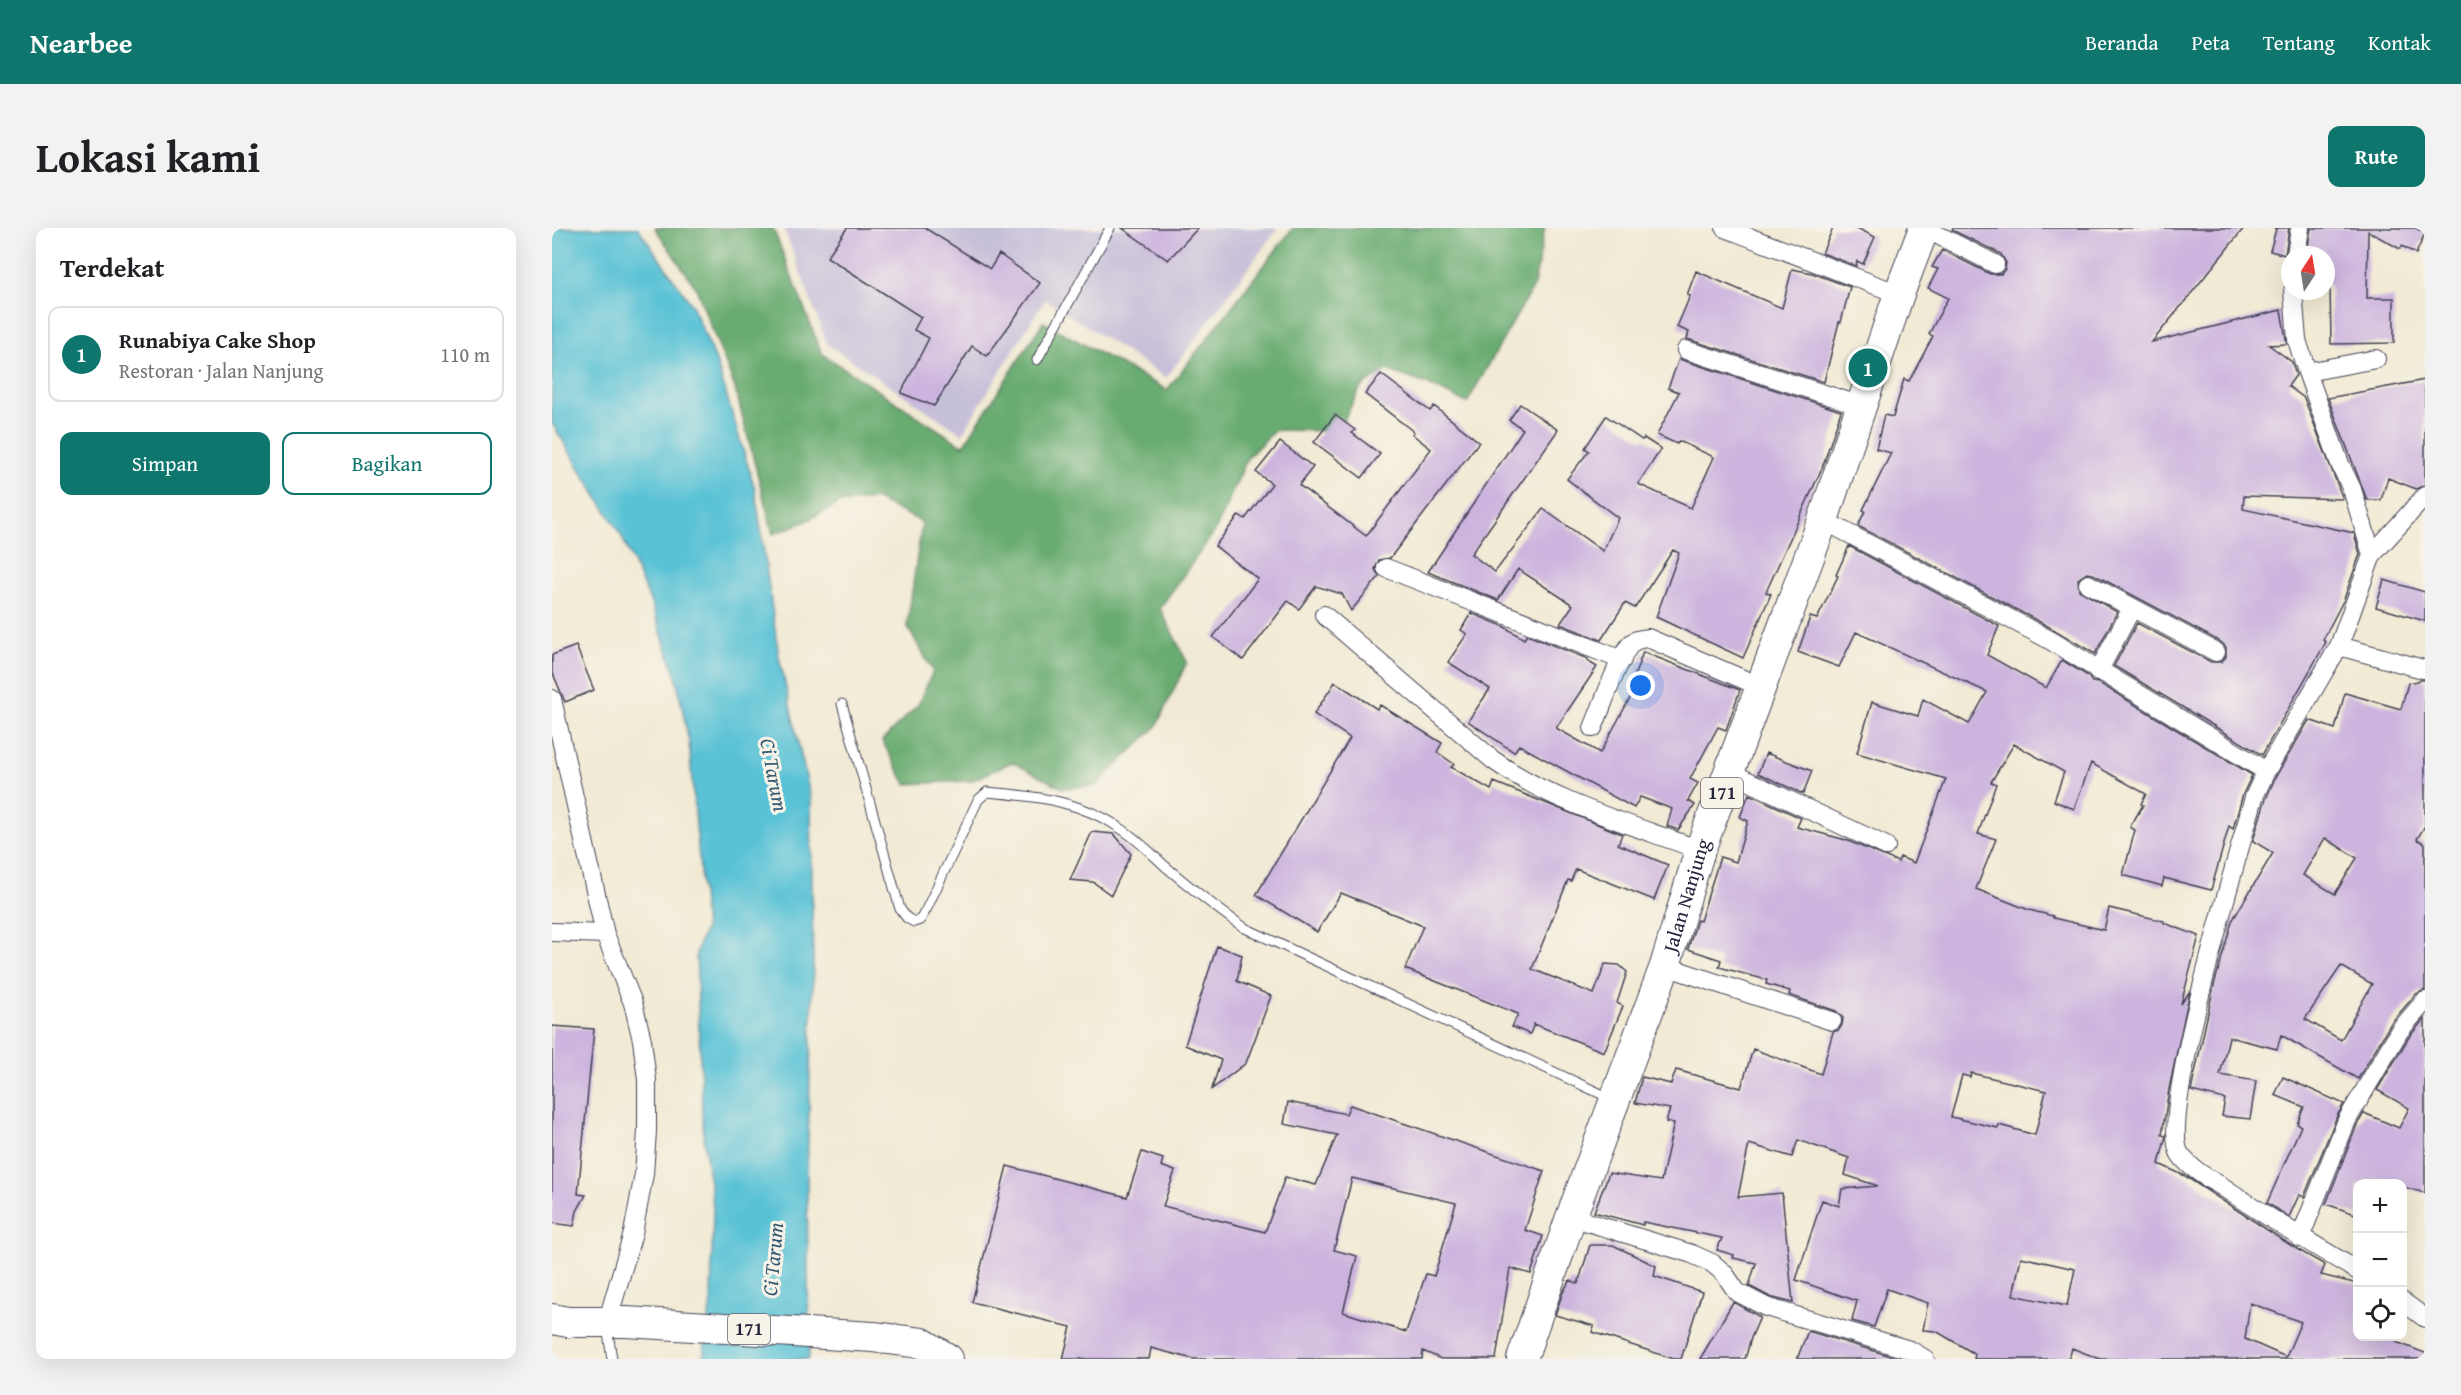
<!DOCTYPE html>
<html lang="id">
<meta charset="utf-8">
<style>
:root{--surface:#fff;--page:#f2f2f2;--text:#202124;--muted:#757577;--line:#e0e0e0;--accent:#0f766e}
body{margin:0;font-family:"Gentium Book Plus",serif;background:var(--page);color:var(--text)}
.controls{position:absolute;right:18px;bottom:18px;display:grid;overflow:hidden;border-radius:12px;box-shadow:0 6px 24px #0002}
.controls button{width:54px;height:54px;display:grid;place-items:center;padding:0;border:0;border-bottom:2px solid var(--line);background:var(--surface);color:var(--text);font:30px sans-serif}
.compass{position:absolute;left:1729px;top:18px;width:54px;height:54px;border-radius:50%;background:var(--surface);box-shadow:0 6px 24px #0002;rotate:12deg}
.you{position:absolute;left:1089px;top:458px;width:21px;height:21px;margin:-15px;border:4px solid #fff;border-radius:50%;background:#1a73e8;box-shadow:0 0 0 9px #1a73e833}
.badge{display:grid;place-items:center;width:39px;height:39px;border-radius:50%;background:var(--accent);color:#fff;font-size:20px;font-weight:700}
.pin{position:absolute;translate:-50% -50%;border:3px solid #fff;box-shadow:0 2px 6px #0006}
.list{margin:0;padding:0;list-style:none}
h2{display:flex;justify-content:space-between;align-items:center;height:78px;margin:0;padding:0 24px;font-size:26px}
h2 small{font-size:20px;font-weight:400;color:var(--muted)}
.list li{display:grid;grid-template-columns:39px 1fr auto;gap:18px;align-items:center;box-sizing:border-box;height:96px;margin:0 12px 12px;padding:0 12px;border:2px solid var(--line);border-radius:12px}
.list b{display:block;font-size:22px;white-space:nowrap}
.list p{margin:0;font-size:20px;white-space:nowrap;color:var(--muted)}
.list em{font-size:20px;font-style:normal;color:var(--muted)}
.actions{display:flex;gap:12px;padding:18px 24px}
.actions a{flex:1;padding:14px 0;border:2px solid var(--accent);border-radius:12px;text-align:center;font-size:21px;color:var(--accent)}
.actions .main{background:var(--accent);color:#fff}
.icon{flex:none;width:33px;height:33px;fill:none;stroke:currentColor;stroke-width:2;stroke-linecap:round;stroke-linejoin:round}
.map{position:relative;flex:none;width:1873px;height:1131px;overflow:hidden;border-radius:12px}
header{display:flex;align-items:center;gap:36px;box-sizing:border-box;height:84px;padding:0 30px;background:var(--accent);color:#fff}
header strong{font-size:28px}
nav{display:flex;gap:33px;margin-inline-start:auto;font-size:21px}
.intro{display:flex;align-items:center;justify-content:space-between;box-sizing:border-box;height:144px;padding:0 36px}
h1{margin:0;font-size:42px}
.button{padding:15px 27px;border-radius:12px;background:var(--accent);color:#fff;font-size:21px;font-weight:700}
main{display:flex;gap:36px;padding:0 36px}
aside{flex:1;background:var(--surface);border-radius:12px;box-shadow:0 6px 24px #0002}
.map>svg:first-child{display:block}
.industrial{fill:#c7c0d9}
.forest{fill:#69ac71;stroke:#466756;stroke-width:1.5}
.water{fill:#5ac2d6;stroke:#3e7288;stroke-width:1.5}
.building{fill:#ccb4de;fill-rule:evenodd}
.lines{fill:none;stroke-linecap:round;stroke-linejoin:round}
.lane-casing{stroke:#414052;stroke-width:11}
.street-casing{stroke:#414052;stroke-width:20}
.primary-casing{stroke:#414052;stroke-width:32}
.lane{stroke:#fff;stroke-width:9}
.street{stroke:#fff;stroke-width:18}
.primary{stroke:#fff;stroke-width:30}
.labels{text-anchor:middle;stroke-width:6;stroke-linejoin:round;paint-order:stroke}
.shield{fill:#f7f3e8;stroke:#62616f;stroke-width:1.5}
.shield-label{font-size:18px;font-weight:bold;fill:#22223b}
.street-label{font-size:20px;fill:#22223b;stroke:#f7f3e8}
.water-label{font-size:21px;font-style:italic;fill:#365a71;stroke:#f7f3e8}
</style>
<header>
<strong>Nearbee</strong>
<nav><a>Beranda</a><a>Peta</a><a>Tentang</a><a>Kontak</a></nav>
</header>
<div class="intro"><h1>Lokasi kami</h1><a class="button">Rute</a></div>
<main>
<aside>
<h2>Terdekat<small></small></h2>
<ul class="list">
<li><span class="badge">1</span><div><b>Runabiya Cake Shop</b><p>Restoran · Jalan Nanjung</p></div><em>110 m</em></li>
</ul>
<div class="actions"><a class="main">Simpan</a><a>Bagikan</a></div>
</aside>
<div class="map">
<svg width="1873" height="1131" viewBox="0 0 1873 1131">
<rect width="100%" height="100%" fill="#f7f3e8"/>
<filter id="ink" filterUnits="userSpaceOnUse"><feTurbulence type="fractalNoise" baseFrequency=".0167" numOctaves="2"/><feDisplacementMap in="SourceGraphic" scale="12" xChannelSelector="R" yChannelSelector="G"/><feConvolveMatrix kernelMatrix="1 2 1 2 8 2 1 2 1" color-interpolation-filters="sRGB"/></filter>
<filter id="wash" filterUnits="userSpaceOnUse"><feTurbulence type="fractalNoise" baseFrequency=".008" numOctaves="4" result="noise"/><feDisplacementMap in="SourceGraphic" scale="24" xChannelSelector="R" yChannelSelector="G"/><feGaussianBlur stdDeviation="1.35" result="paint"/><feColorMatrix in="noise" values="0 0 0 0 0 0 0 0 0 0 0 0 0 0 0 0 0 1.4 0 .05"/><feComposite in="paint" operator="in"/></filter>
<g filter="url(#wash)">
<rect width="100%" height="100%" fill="#f1ead4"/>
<!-- industrial -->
<path class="industrial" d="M232 0H726L614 150 493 71 410 206 275 116Z"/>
<!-- forest -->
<path class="forest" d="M103 0H221L270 126 411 218 491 94 615 162 741 0H993L982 57 915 175 877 157 835 142 809 159 786 203 723 202 696 229 663 303 608 380 635 434 604 499 543 558 510 560 460 534 419 553 354 556 330 513 366 477 381 443 355 398 370 294 323 271 288 275 252 294 221 306 183 160 144 60Z"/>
<!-- water -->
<path class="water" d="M0 0H86L140 77 164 133 203 261 227 429 259 571 261 746 255 949 257 1131H151L159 1073 161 979 151 904 144 724 153 701 137 515 124 448 99 375 69 307 0 195Z"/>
<g id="blocks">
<!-- building -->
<path class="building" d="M295 0H373L438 41 447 26 488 55 435 128 420 118 382 178 349 165 377 110 362 102 369 89 275 29Z
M570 0H646L616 32Z
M1281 0H1305L1323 9 1311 36 1305 33 1304 38 1270 25Z
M1401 0H1692L1600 114 1729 82 1735 116 1717 117 1740 134 1744 147 1736 158 1752 170 1791 271 1692 268 1691 281 1802 305 1808 326 1792 371 1771 412 1774 414 1710 527 1562 438 1585 395 1659 434H1669L1674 429V419L1669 414 1541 346 1535 345 1526 351 1527 362 1565 384 1543 426 1501 401 1306 298 1313 283 1311 282 1339 225 1324 221 1332 187 1341 189 1352 151 1357 153 1381 108 1377 106 1396 70 1376 60 1386 41 1380 39 1390 22 1438 46H1449L1453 41 1454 35 1449 26 1400 2Z
M1722 0H1737L1733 27 1718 23 1724 1Z
M1759 0H1864L1873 5 1864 26 1850 18 1848 21 1816 3 1815 70H1842V115L1779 116 1778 56H1774V27L1756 19Z
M1240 41 1260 45 1298 59 1289 94H1287L1272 154 1135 111 1137 104 1125 99 1138 68 1135 67 1144 43 1230 80Z
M1127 131 1289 183 1270 240 1214 364 1219 366 1191 430 1104 389 1127 325 1121 322 1083 380 1073 375 1049 412 1008 396 1021 377 966 341 946 372 876 344 971 201 957 192 968 176 1006 202 919 326 943 344 991 281 1051 323 1066 290 1015 251 1037 223 1033 220 1054 188 1090 212 1092 210 1109 221 1086 256 1139 280 1162 229 1127 213 1125 216 1105 207 1127 164 1116 160Z
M829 146 878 183 882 178 927 214 838 330 827 332 823 341 827 349 799 383 790 366 764 358 747 381 736 373 691 432 661 409 706 351 663 318 687 287 693 291 720 256 704 244 728 214 761 239 747 257 814 308 879 221 860 206 862 204 813 166Z
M1873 152V257L1864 261 1836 250 1829 272H1815L1776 170Z
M783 187 803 202 800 205 828 226 810 250 762 214Z
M1297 318 1447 398 1435 427 1494 460 1510 432 1536 448 1540 454 1547 455 1700 547 1691 566 1681 601 1677 598 1659 662 1612 650 1610 658 1571 647 1583 602 1578 599 1591 577 1589 576 1594 566 1539 535 1522 581 1502 573 1512 544 1462 516 1439 554 1444 556 1426 606 1444 611 1424 661 1477 682 1501 688V690L1552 702 1557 680 1612 693V695L1647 708 1629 776 1638 763 1617 861 1610 907 1614 908 1607 936 1633 948 1743 1020 1773 1037 1769 1047 1806 1056V1108H1847L1844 1114 1873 1125V1131H1548L1520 1120 1517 1131H1422L1423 1126 1384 1103 1371 1102 1376 1075 1335 1061 1322 1099 1300 1093 1305 1073 1244 1052 1270 972 1287 978 1290 961 1326 958 1293 947 1297 930 1246 912 1240 929 1197 916 1186 969 1230 965 1241 1075 1218 1069 1197 1058 1204 1035 1181 1030 1182 1027 1165 1022 1170 1010 1091 994V997L1042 984 1057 945 1109 953 1122 895 1114 894 1118 881 1083 875 1090 849 1119 856 1124 842 1189 860 1201 821 1269 846 1281 804 1287 802 1290 797 1291 790 1284 783 1237 767 1238 763 1214 756 1215 752 1167 739 1169 732 1136 721 1145 692 1148 693 1168 629 1184 634 1196 593 1188 589 1197 566 1249 590 1245 599 1294 612 1346 634 1348 629 1362 635 1394 551 1305 525 1320 474 1366 488 1371 471 1417 496 1435 464 1304 404 1287 439 1246 424 1258 389 1265 391 1286 348 1284 347ZM1419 845 1494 863 1483 907 1447 897 1446 900 1399 889 1410 847 1418 849ZM1469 1029 1523 1041 1515 1078 1461 1067ZM1698 1075 1749 1094 1734 1129 1693 1111Z
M1832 352 1873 364V393L1824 379Z
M919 385 951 398 972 411 975 407 1036 431 1035 433 1045 439 1004 500 1048 525 1084 459 1079 457 1091 424 1188 462 1174 502 1166 499 1138 551 1146 555 1136 573 1143 577 1126 602 1115 598 1120 581 1088 569 1082 580 967 517 962 524 916 493 938 461 896 434 915 406 909 402Z
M24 418 42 462 13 474 0 443V427Z
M1868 452H1873V598L1865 611 1873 616V762L1864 766 1839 795 1806 851 1729 807 1725 821 1677 809 1668 847 1704 853 1698 891 1670 888 1673 871 1639 863 1662 757 1680 693 1721 625 1701 613 1713 573 1724 548 1757 492 1783 501 1793 465 1849 481 1856 455ZM1773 610 1805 630 1783 666 1751 647ZM1789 738 1820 756 1789 812 1753 791Z
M783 454 825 481 828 477 890 515 885 524 902 536 899 539 939 562 942 554 1070 606 1066 616 1116 637 1102 672 1024 641 1019 653 1016 652 980 741 1042 766 1053 736 1067 737 1075 744 1065 775 1071 778 1052 824 982 796 978 806 960 799 966 786 853 741 871 698 789 665 765 704 704 667 798 510 762 486Z
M1214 525 1260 543 1251 566 1206 545Z
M540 604 562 606 579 626 559 667 541 654 518 652Z
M665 718 690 727 685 753 719 768 694 835 660 861 669 832 633 817Z
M1873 790V965L1851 959V956H1806V987L1774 976 1805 897 1812 885 1847 900 1857 880 1825 862 1857 809Z
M0 798 42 801 26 966 34 967 25 983 22 998 0 995Z
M1731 849 1792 876 1785 888 1752 969 1747 967 1737 989 1715 975 1749 898 1745 896 1752 879 1723 867Z
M736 874 794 886 798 877 992 943 973 1002 991 1008 979 1046 958 1040 944 1131H889L871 1123 870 1131H641L599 1120 597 1131H511L519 1099 420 1074 455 938 575 969 590 924 611 931 609 938 623 943 611 978 713 1004 733 949 764 957 785 907 732 896ZM800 950 904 975 882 1048 874 1046 854 1104 791 1084 805 1028 782 1022Z
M1038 1017H1061L1104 1038 1102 1048 1150 1064 1129 1131H1122L1040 1104 1042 1098 1003 1087 1011 1064 1018 1052 1026 1056Z
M1181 1074 1208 1089 1199 1110 1193 1131H1148Z
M1256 1103 1349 1131H1245Z"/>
</g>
</g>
<g filter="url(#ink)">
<use href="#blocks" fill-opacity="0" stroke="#414052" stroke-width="1.5"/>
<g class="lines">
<!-- lane casing -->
<g class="lane-casing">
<path id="lane" d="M485 132 558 0
M290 476 348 681 355 690 362 694 368 692 374 682 426 572 435 564C484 568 530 573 571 602 586 612 600 626 613 638 639 660 665 681 693 700L1060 871
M55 1098 60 1131"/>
</g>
<!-- street casing -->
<g class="street-casing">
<path id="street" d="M1173 0 1347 66
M1372 0 1443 36
M1744 27 1748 0
M1741 63 1745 112 1755 144 1788 236 1800 261 1820 327 1787 418 1714 543 1702 569C1688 622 1605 891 1628 926 1637 940 1657 951 1671 959 1715 989 1760 1016 1806 1043
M1134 122 1310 178
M1755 144 1824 131
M1271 292 1496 411 1714 543
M1820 327 1873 268
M834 340 1070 432
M1536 356 1664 424
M772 387 941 532C1003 576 1078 596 1148 622
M1787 418 1871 441
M1546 444 1580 380
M0 471 53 706 81 775 90 812 95 852V903L92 946 81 1005 55 1095
M1041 500C1050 479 1065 433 1078 417 1083 411 1089 411 1096 410L1209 459
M1177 544 1334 618
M0 704 53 706
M1113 738 1280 793
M1019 989 1140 1026 1160 1035 1172 1045 1185 1064 1214 1079 1358 1122 1373 1131
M1748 1010 1795 892 1848 802 1873 773
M1850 1073 1873 1090"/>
</g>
<!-- primary casing -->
<g class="primary-casing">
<g id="primary">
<path d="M0 1091 16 1094H74L321 1109 370 1115 396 1131"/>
<path id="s1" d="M970 1131 1019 989 1113 738 1148 622 1271 292 1347 66 1372 0"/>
</g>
</g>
<!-- lane -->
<use href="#lane" class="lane"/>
<!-- street -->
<use href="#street" class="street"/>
<!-- primary -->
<use href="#primary" class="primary"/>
</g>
</g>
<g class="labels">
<!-- shield labels -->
<g class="shield">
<rect x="1149" y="550" width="42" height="30" rx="4.5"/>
<rect x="176" y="1086" width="42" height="30" rx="4.5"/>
</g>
<g class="shield-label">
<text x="1170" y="571">171</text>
<text x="197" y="1107">171</text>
</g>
<!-- street labels -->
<g class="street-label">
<text dy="7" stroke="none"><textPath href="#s1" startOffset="492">Jalan Nanjung</textPath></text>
</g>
<!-- water labels -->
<g class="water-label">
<text transform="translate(222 547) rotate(79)" y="7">Ci Tarum</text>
<text transform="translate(221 1031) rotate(-85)" y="7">Ci Tarum</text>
</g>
</g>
</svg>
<div class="controls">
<button>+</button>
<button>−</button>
<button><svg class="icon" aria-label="locate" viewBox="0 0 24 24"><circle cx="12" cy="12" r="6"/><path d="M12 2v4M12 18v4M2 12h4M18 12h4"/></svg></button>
</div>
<svg class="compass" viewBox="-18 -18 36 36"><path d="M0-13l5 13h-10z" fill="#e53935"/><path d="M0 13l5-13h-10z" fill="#757577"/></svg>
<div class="you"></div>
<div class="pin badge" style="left:1316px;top:140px">1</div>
</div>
</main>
